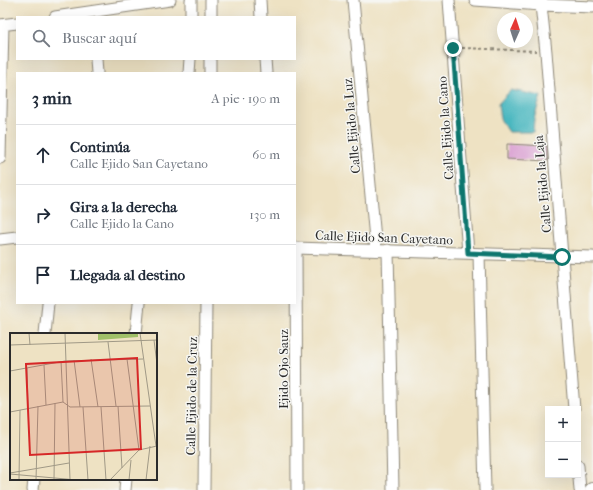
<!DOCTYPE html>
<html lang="es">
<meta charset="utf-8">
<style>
:root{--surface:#fff;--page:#f6f6f7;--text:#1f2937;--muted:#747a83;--line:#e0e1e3}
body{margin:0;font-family:"IM FELL French Canon",serif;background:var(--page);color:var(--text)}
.controls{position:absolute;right:12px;bottom:12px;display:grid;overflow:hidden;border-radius:0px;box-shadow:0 4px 16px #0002}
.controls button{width:36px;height:36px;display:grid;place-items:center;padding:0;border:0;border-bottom:1px solid var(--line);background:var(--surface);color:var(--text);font:20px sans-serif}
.compass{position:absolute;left:497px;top:12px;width:36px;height:36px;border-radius:50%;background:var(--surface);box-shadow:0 4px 16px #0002;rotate:3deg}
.stop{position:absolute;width:12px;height:12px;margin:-9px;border:3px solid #0f766e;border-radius:50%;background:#fff}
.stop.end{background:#0f766e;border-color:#fff;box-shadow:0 1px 4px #0008}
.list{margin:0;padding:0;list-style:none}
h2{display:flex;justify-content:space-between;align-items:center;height:52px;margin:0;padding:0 16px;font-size:17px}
h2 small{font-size:13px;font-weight:400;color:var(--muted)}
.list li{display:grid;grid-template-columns:26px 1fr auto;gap:12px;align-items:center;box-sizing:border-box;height:60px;padding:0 16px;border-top:1px solid var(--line)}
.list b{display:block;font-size:15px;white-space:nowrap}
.list p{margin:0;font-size:13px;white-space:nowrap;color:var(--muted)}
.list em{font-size:13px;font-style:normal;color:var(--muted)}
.icon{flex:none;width:22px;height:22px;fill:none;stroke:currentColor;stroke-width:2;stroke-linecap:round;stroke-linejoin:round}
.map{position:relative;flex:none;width:593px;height:490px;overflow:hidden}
.search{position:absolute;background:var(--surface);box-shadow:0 4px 16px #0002;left:16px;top:16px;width:280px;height:44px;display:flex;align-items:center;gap:10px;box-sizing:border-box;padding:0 14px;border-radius:0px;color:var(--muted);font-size:15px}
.panel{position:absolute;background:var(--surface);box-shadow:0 4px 16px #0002;left:16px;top:72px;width:280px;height:232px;border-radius:0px}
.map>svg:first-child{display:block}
.water{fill:#48b7c0;stroke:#3a7176}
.building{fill:#d99dd1}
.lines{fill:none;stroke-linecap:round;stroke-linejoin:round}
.minor-casing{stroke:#8c8677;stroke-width:13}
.tertiary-casing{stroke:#8c8677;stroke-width:16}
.path{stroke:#8c8677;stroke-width:2;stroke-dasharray:3 3;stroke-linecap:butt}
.minor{stroke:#fff;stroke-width:11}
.tertiary{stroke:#fff;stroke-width:14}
.route{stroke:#0f766e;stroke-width:5}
.labels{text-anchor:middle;stroke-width:3;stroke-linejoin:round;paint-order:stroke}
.street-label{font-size:13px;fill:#2b2b2b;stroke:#f6f6f2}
.inset-road{fill:none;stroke:#a09986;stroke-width:1}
.view{fill:#d62828;fill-opacity:0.15;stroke:#d62828;stroke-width:2}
.inset-edge{fill:none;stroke:#2b2b2b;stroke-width:2}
</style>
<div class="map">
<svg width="593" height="490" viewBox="0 0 593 490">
<rect width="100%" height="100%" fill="#f6f6f2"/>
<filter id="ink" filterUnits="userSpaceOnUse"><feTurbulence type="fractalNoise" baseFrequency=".025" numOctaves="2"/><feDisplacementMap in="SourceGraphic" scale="8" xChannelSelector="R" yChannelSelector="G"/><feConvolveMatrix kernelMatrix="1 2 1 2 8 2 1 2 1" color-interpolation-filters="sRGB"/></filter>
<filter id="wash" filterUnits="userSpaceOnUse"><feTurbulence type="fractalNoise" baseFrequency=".012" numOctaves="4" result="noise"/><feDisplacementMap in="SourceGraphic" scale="16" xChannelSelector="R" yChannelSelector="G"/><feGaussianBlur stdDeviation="0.9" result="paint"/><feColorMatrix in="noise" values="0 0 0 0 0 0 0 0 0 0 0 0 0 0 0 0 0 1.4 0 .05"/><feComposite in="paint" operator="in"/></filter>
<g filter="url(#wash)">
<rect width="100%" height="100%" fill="#eee2c3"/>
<!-- water -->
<path class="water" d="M511 90 541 96 534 119 533 132H509L500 119 498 104Z"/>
<g id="blocks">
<!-- building -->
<path class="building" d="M507 144 547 146V161L507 159Z"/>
</g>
</g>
<g filter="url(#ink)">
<use href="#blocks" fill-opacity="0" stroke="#8c8677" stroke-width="1"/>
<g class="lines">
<!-- minor casing -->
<g class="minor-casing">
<path id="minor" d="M260 0 261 17
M353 0 376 250
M449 0 468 253
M475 0 541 5 593 7
M541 5 546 52 574 409
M55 17 170 0
M191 17V0
M211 17V0
M0 25 17 23
M96 59 97 73
M265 59 266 73
M189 73 190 59
M210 73V59
M0 158 3 25
M0 239 17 237
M295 248 593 257
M296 248 297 490
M388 250 393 490
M479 254 485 490
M45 334 48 303
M136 334 139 303
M578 466 580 490
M33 490 34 479
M125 490 126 479
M204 490 206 303"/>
</g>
<!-- tertiary casing -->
<g class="tertiary-casing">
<path id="tertiary" d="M592 490H593"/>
</g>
<!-- path -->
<path class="path" d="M462 48 536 51"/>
<!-- minor -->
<use href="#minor" class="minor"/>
<!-- tertiary -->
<use href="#tertiary" class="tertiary"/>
</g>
</g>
<g class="lines" filter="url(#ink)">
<!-- route -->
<path class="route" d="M453 48 468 253 562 257"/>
</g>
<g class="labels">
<!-- street labels -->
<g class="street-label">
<text transform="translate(351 126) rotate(-95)" y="5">Calle Ejido la Luz</text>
<text transform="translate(445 128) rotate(-94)" y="5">Calle Ejido la Cano</text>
<text transform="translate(542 184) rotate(-95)" y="5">Calle Ejido la Laja</text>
<text transform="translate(384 237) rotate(2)" y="5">Calle Ejido San Cayetano</text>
<text transform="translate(283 369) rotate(-90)" y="5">Ejido Ojo Sauz</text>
<text transform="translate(191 396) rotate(-89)" y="5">Calle Ejido de la Cruz</text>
</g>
</g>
<!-- overview -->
<g transform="translate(10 333)">
<rect width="147" height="147" fill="#eee2c3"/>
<path d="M88 0H128V4L88 7Z" fill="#a0c068"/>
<path class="inset-road" d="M19 0 20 12M55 0 60 147M130 0 146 113M144 7 147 31M98 9 106 73M0 12 147 7M81 26 88 74M117 26 129 117M64 27 70 74M51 28 53 69M34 32 36 72M17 35 18 75M0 38 55 28 133 26M108 73 112 135M73 74 78 147M91 74 96 147M0 79 53 69 60 74 140 73M0 140 59 130M0 141 67 147M9 147 10 77M26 147 28 73M44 147 45 70M100 147 129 117 147 113M119 147 121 127M136 147 140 113"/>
<path class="view" d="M127 25 131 116 20 122 16 31Z"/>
<rect width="147" height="147" class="inset-edge"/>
</g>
</svg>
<div class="controls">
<button>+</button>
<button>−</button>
</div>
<svg class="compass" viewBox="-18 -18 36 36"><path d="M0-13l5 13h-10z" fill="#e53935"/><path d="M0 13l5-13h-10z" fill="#747a83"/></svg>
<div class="stop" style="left:562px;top:257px"></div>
<div class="stop end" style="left:453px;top:48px"></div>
<div class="search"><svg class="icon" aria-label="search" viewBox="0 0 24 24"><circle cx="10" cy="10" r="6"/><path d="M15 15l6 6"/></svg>Buscar aquí</div>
<section class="panel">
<h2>3 min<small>A pie · 190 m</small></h2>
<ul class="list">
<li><svg class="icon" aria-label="ahead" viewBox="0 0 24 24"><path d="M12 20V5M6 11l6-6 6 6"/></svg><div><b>Continúa</b><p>Calle Ejido San Cayetano</p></div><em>60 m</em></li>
<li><svg class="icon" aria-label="right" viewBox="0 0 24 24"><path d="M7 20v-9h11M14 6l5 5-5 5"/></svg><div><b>Gira a la derecha</b><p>Calle Ejido la Cano</p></div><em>130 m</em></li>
<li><svg class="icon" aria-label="arrive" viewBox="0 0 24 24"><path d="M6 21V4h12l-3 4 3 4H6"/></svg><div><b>Llegada al destino</b></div></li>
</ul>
</section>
</div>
